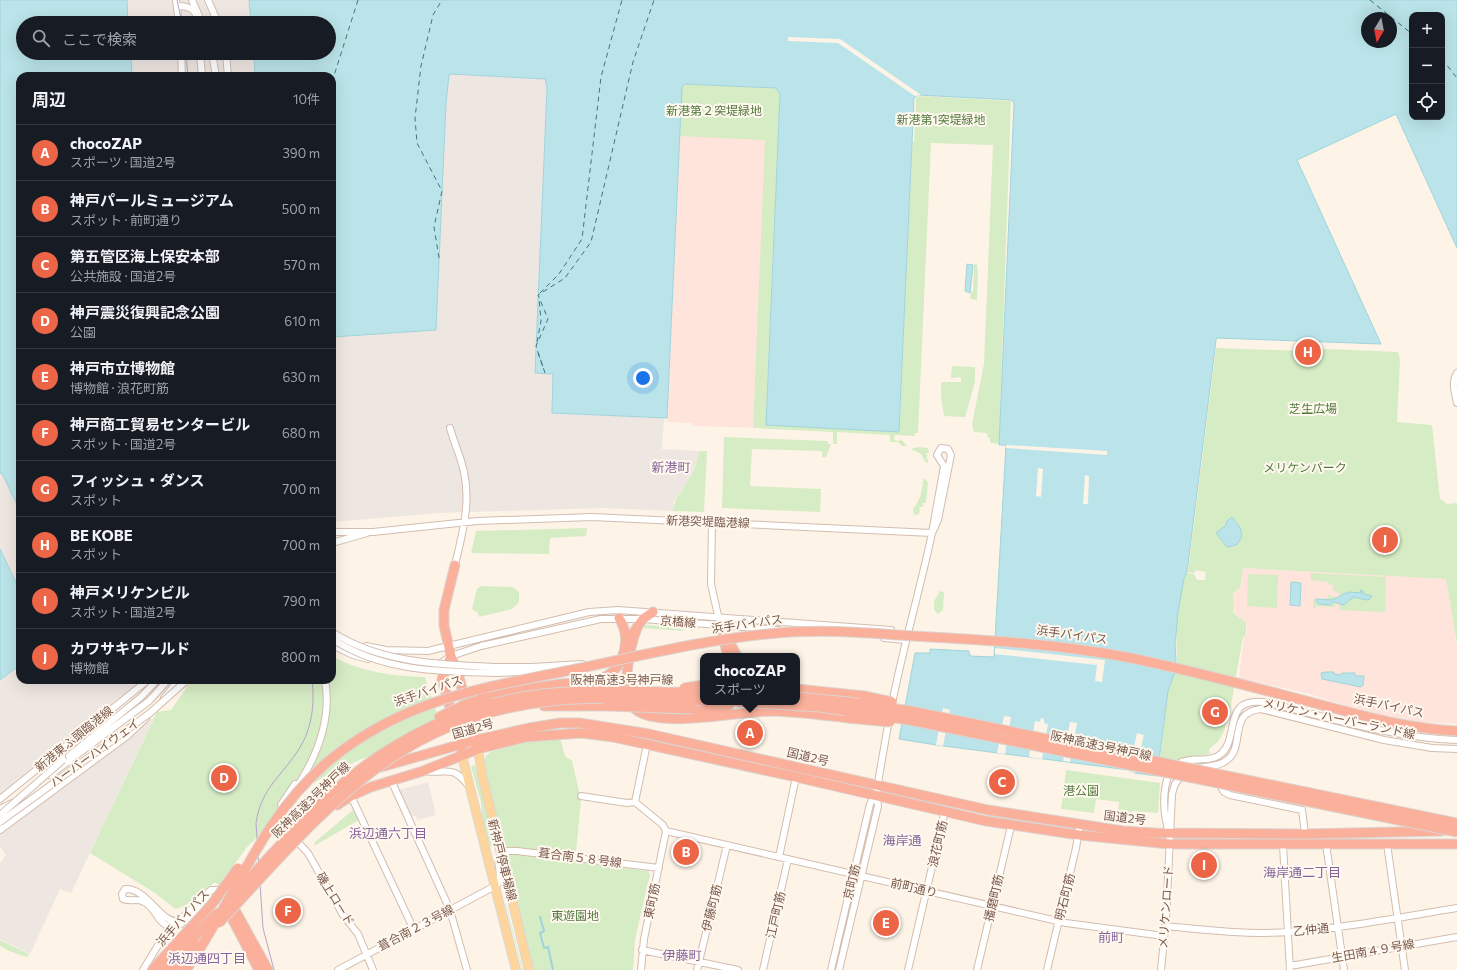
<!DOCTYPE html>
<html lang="ja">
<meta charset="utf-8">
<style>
:root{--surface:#171b24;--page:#20242c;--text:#f1f3f6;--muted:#9ea1a6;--line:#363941;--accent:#ed6547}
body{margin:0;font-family:Commissioner,"Noto Sans JP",sans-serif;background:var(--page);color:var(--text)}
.controls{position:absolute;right:12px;top:12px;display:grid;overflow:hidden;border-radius:8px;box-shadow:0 4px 16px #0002}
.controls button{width:36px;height:36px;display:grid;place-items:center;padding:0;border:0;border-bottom:1px solid var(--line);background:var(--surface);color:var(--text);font:20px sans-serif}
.compass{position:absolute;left:1361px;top:12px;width:36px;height:36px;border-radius:50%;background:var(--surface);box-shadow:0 4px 16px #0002;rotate:190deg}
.you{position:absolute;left:643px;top:378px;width:14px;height:14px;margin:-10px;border:3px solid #fff;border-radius:50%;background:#1a73e8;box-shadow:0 0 0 6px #1a73e833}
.badge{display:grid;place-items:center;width:26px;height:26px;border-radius:50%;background:var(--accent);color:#fff;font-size:13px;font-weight:700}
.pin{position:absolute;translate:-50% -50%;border:2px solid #fff;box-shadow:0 1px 4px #0006}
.popup{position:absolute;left:700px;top:653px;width:100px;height:52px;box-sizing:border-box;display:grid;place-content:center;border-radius:8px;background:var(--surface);filter:drop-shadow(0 1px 3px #0005);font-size:13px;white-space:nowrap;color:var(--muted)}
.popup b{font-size:15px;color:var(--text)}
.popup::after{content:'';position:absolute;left:50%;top:100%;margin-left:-8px;border:8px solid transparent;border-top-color:var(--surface)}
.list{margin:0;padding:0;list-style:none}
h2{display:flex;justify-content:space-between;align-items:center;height:52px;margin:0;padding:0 16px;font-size:17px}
h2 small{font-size:13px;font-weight:400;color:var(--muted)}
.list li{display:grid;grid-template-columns:26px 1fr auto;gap:12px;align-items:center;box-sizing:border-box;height:56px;padding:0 16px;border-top:1px solid var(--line)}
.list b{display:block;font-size:15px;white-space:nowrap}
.list p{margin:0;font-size:13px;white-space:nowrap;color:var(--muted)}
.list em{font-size:13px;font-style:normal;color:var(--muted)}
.icon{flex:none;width:22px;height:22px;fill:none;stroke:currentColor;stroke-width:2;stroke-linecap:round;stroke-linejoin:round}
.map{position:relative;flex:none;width:1457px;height:970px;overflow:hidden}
.search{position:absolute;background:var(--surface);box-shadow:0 4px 16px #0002;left:16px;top:16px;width:320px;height:44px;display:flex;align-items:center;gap:10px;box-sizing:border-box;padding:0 14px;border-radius:22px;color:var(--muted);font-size:15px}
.panel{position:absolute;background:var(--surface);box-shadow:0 4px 16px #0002;left:16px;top:72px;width:320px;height:612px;border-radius:12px}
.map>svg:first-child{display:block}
.commercial{fill:#fee4db}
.industrial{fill:#eee6e1}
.green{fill:#d6ecc4}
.water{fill:#bae4e9;stroke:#a0d4db;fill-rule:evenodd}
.pier{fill:#fdf4e7}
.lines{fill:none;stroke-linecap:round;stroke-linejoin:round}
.stream{stroke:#a0d4db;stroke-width:2}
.ferry{stroke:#3c777e;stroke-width:1;stroke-dasharray:5 4;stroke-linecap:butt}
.minor-casing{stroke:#d3bdaf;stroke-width:8}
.major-casing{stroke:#dcd4d0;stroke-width:10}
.highway-casing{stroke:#dcd4d0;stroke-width:11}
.minor{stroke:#fff;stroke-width:6}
.major{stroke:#fed69d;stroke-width:8}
.highway{stroke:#fab09b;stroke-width:9}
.tram{stroke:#b6a4c9;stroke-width:1}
.minor-bridge-casing{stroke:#d3bdaf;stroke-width:8;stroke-linecap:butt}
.highway-bridge-casing{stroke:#dcd4d0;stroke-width:11;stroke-linecap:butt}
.minor-bridge{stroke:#fff;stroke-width:6}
.highway-bridge{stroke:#fab09b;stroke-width:9}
.labels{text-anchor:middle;stroke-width:4;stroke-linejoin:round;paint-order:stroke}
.park-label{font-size:12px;fill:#527a3e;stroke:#fff8ef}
.street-label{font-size:12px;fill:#79584a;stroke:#fff8ef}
.neighbourhood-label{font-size:13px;fill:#87659c;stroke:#fff8ef}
</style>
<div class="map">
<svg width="1457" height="970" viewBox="0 0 1457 970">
<rect width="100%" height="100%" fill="#fdf4e7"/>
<!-- commercial -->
<path class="commercial" d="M682 87 776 88 766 428 693 426V423L667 422Z
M1243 568 1446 579 1457 647V724L1428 723 1382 715 1330 701 1310 694 1239 678 1244 637 1247 635V631L1246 623 1234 612V607L1232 600 1233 593 1240 588Z"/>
<!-- industrial -->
<path class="industrial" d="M127 0H249L251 23H128Z
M131 53H254L255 76H132Z
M452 74 545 79 547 81 535 373H553L552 413 664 418 662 449 699 451 698 458 689 480 673 503V511L602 508 439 513 332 522V337L436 329 446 103 448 76Z
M2 472 20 511V591L0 549V473Z
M20 665V680H142L0 793V680Z
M154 717 71 893 60 889 30 954 0 939V863L6 855 0 847V833Z
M428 782 436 815 417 820 416 816H412L399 790Z"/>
<!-- green -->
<path class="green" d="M685 84 776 88 780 94 766 412 900 419 912 142 914 141 916 98 919 96 1011 101 999 444 990 443V438H988L987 433 974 432 972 424 984 364 993 145 931 143 918 433H915V436L895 435 894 440 899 441 901 439 907 446H902L898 442H890V435L837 432V444H833V432L753 428 765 140 679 136 682 87Z
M974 264H977L978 274 977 300 970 299 971 291H973Z
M1216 348 1303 351 1304 348 1398 352 1400 360 1397 422 1432 425 1440 499 1447 504 1457 503V645L1446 579 1243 568 1240 588 1233 593C1232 600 1235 605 1233 612L1246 623V635L1243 637 1231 705C1223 725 1229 735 1209 749L1210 754 1173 760 1160 758 1168 691 1175 672 1177 659 1176 628H1180L1172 627 1180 572 1194 574 1197 580H1205L1206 572 1196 570 1194 573 1188 572Z
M952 366 975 367V382L965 417 944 416 941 396V382H961V377L951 378Z
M724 437 828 441V444H831L826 457H822V451L752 449 750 486 821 489 820 512 722 508Z
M918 447 928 448 929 453H926V455H928L926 458 928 459V463L925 462 921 454 911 449Z
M699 451H707L704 512 673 511C673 499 683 491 688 481 693 472 698 461 699 451Z
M923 478 928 482 926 503H923V507H918L920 508 919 514 914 515 913 509C920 500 923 490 923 478Z
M587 528 586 536 550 538 549 554 471 553 476 531Z
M1311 573 1386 577 1385 612 1339 610 1340 595 1336 591H1333V585L1328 584V582L1311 580Z
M1248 574 1278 575 1277 608 1247 606Z
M481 586 512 587 519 592V602L512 609 479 617 478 613 472 609 477 589Z
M940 591 944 592 943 610 938 614 934 610V601Z
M1328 595 1336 597 1335 607 1316 606 1315 609H1313V599H1327Z
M647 625 683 628V631L643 628Z
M332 656C361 672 392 676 425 677L443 733 362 759 330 773 314 783 247 847 219 886 215 882 185 906 175 909 155 893 90 853 157 712 171 710 192 680H332Z
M560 738 565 756 572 761 581 800 575 862 648 871 650 875 635 939 633 970H533L484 763 486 756 490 752 528 742Z
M473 765 475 766 495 845 492 847 486 846 482 826 481 802 471 767Z
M1066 770 1160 783 1158 813 1132 811 1131 817 1118 816 1119 802 1096 799 1094 813 1061 809Z
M354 809 359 820 314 846 315 842Z
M505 903 506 904 523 970H522Z
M0 940 29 954 27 957 9 951 0 946Z"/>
<!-- water -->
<path class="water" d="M0 0H127L128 23H23V53H131L132 76H20V511L2 473H0Z
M249 0H1457V248L1396 114 1297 160 1381 344 1217 338 1216 340 1187 572 1184 578 1178 612 1175 645 1176 659 1175 672 1168 691 1157 776 1135 773 1129 770 936 745 899 739 915 653H930V649L969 651 970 656 994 657 1006 445H999L1014 104 1012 100 918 95 914 98 899 432 766 425 780 94 776 88 685 84 682 87 667 418 552 413 553 374 535 373 547 88 545 79 452 74 449 75 446 103 436 330 332 337V76H255L254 53H329V23H251ZM1412 15H1442V117H1412ZM1367 18H1391V42H1367Z
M967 264 973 265 970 293 965 291Z
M1232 517C1240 527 1247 534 1236 545L1227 547 1216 533 1226 525 1227 521Z
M0 549 20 591V665L0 680Z
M1291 582 1301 583 1300 606 1290 605Z
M1360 590 1363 591 1364 594 1372 596 1370 599 1366 600 1354 597 1343 605 1334 602 1330 605 1319 604 1316 601V599L1332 600 1348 592 1362 593Z
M1325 672H1334V674L1341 675 1342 673H1355V676H1364L1363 685 1361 687 1322 679 1321 673Z"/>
<!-- pier -->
<path class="pier" d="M788 37 840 39 921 95 915 96 838 43 788 41Z
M1006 445 1107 451V455L1006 448Z
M1038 468 1043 469 1041 497 1036 496Z
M1085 475 1089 476 1088 504H1083Z
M995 648 1105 660 1102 682 1095 681 1097 665 995 654Z
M943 708 950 710 943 746 936 745Z
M1004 716 1011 717 1005 754 997 753Z
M1041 718 1044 719V723L1048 724 1042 759 1029 757 1035 721 1040 722Z
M1070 722 1077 723 1070 762 1063 761Z
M1137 733 1144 735 1135 773 1129 770Z"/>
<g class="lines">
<!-- stream -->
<path class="stream" d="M540 917 544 931 540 933 544 948 548 947 553 970"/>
<!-- ferry -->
<path class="ferry" d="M1370 0 1412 34
M1442 59 1457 78
M332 82 358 0
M439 258 434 227 442 191 417 143 415 118 421 66 433 15 442 0
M540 293 559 274 582 239 601 77 622 0
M537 342 541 321 539 298
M538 353 543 367
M545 373 536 346 548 319 538 295 565 278 591 242 633 62 654 0"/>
<!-- minor casing -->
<g class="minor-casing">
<path id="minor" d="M176 0 179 23
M192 0 202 23
M208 0 218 23
M178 6C190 6 197 10 198 23
M181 53 182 76
M200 53 202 76
M212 53 216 76
M1457 373C1451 382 1455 393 1457 403
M450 428C454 443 461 457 464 472 471 504 462 535 455 565
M941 448 948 449 951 455 938 520 932 533 944 466 937 455Z
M712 522 711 584 719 620
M332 532H373L477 521 592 517 932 533C920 590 903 647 892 704
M332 543 367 533
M884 638 906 640
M332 645 353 655 368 659
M366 646 386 650 428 651 589 612 618 610 891 630
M423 667H435L451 656 481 646 601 619H643L779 630
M496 667H532L582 664
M496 673 544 671
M164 698 179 680
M647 744 635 802 663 825 666 831
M69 756 141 697 157 680
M1197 768C1207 766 1219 767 1227 760 1246 746 1227 712 1261 709L1384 740 1432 748 1457 749
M424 771C449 775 450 763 469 786
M50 775 149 701 168 680
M391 780 450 910 467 970
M1218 782 1224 792 1230 795 1302 810 1305 834
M295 790C317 757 332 719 325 680
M351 796 414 930
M581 796 627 803 635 802
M0 799 148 680
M281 805 295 784
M0 809 12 803
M0 830 127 736 146 718
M666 831 1066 923 1164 936
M1169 831C1162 814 1160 771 1181 762 1194 757 1212 763 1222 753 1240 736 1221 694 1269 703 1331 718 1393 738 1457 740
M294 838 308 853 343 915 358 934 373 970
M1326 844 1344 970
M1387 844 1405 970
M1283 845 1290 970
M500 851H517L659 868
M779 857 796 777
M224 903 218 898 207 897C196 909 177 940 160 920 155 913 152 906 144 902 137 898 130 902 123 899L122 894 125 889C147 887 161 925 179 921L211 890H219L229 898
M1165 926C1206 930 1247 935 1289 932 1345 928 1401 917 1457 908
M642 950 738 970
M1290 966 1457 937
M143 970 171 924
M338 970 497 885C505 876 494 864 501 854
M641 970 644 939 666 831
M697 970 727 845
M763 970 788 859
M831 970 870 804 876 794
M839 970 878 806 876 794 889 719
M908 970 945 811
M977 970 1011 826
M1047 970 1076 848 1080 824
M1161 970 1166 919 1172 794 1175 784 1183 774"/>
</g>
<!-- major casing -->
<g class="major-casing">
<path id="major" d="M478 749 482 775 529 970
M462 756 516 970"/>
</g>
<!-- highway casing -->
<g class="highway-casing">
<path id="highway" d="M455 565 444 610V626L451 656 459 677 477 746
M720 625 737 656
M637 628C630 646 619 694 635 709 657 729 738 712 767 711 794 711 821 715 848 718
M633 633 643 619 653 612
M722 634 728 656
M451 656 442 679 462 751
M797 689 864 696
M487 697C511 692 535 687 560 684 575 682 592 684 605 677 626 666 631 636 619 618
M544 706H607
M693 709C705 709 724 713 732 702
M381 767 476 740 529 728 560 723H580L649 734 988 810 1123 831 1155 833 1305 834 1442 831
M337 805 351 796 371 787 423 771 478 749 526 737 582 733 613 737 796 777 986 821 1079 835 1169 844H1457
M230 901 268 970
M226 907 259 970"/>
</g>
<!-- minor -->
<use href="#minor" class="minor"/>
<!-- major -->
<use href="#major" class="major"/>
<!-- highway -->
<use href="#highway" class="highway"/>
<!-- tram -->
<path class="tram" d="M177 0 182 23
M186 53 188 76
M274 970 263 928 256 823C261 788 282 776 299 749 312 729 315 703 312 680"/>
<!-- minor-bridge casing -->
<g class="minor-bridge-casing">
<path id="minor-bridge" d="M226 54 228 76
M332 632C380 663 441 665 496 667
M332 639C381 671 439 672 496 673
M0 815 63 760
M0 822 150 713 187 680"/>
</g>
<!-- highway-bridge casing -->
<g class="highway-bridge-casing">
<path id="highway-bridge" d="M684 688 703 685
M864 696 892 702
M797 697 849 702 911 711 1457 823
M737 702 820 707 909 720 1457 832
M607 706 693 709
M439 717 466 704 487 697
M848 718 890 722
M231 898C266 861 299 822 336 789 394 738 466 703 542 694 596 688 650 692 703 693
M219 923C318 818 389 722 543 702 595 695 650 700 703 701
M152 970 212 904 238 868
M163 970 217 913
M174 970 198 945
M186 970C235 900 258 823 324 765 397 702 476 689 566 671 636 657 706 639 777 633 822 629 867 633 912 636 985 640 1059 644 1131 658 1194 671 1256 688 1318 704 1364 716 1409 729 1457 731"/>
</g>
<!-- minor-bridge -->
<use href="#minor-bridge" class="minor-bridge"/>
<!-- highway-bridge -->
<use href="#highway-bridge" class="highway-bridge"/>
</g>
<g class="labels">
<!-- park labels -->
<g class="park-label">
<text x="714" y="115">新港第２突堤緑地</text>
<text x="941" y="124">新港第1突堤緑地</text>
<text x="1313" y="413">芝生広場</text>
<text x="1305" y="472">メリケンパーク</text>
<text x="1081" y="795">港公園</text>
<text x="575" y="920">東遊園地</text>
</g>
<!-- street labels -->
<g class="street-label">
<text transform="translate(708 522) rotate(2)" y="4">新港突堤臨港線</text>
<text transform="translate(678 622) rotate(4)" y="4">京橋線</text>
<text transform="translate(747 624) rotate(-8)" y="4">浜手バイパス</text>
<text transform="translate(1072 635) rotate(8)" y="4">浜手バイパス</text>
<text x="622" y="684">阪神高速3号神戸線</text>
<text transform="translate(428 691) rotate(-19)" y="4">浜手バイパス</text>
<text transform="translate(1389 706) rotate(12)" y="4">浜手バイパス</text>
<text transform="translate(1339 719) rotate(12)" y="4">メリケン・ハーバーランド線</text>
<text transform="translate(473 729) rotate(-16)" y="4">国道2号</text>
<text transform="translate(74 739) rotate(-39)" y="4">新港東ふ頭臨港線</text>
<text transform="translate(1101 746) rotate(12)" y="4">阪神高速3号神戸線</text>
<text transform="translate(95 753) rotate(-36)" y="4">ハーバーハイウェイ</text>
<text transform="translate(808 757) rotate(13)" y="4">国道2号</text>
<text transform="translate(311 800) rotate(-44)" y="4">阪神高速3号神戸線</text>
<text transform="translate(1125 818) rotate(7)" y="4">国道2号</text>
<text transform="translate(938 844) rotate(-77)" y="4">浪花町筋</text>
<text transform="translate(580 858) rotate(7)" y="4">葺合南５８号線</text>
<text transform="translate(502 860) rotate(76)" y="4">新神戸停車場線</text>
<text transform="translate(852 882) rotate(-76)" y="4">京町筋</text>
<text transform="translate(914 888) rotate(13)" y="4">前町通り</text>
<text transform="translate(1065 897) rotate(-76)" y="4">明石町筋</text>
<text transform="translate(994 898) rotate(-77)" y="4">播磨町筋</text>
<text transform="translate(335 899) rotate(58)" y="4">磯上ロード</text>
<text transform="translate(652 901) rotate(-78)" y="4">東町筋</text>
<text transform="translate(1166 907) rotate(-86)" y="4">メリケンロード</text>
<text transform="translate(712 908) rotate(-76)" y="4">伊藤町筋</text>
<text transform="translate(776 915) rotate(-77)" y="4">江戸町筋</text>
<text transform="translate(183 918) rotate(-48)" y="4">浜手バイパス</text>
<text transform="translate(416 928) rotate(-28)" y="4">葺合南２３号線</text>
<text transform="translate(1311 930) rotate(-6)" y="4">乙仲通</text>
<text transform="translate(1373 951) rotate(-10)" y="4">生田南４９号線</text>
</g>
<!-- neighbourhood labels -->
<g class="neighbourhood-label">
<text x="671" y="472">新港町</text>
<text x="388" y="838">浜辺通六丁目</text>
<text x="902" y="845">海岸通</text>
<text x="1302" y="877">海岸通二丁目</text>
<text x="1111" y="942">前町</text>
<text x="682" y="960">伊藤町</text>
<text x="207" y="963">浜辺通四丁目</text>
</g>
</g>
</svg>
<div class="controls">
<button>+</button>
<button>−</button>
<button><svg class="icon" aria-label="locate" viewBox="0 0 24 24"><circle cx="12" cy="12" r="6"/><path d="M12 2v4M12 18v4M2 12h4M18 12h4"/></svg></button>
</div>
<svg class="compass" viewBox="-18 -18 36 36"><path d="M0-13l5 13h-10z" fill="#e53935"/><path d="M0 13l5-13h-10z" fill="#9ea1a6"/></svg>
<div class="you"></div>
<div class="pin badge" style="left:750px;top:733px">A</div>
<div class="popup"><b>chocoZAP</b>スポーツ</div>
<div class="pin badge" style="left:686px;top:852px">B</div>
<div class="pin badge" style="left:1002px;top:782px">C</div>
<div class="pin badge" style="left:224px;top:778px">D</div>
<div class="pin badge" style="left:886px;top:923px">E</div>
<div class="pin badge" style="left:288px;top:911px">F</div>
<div class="pin badge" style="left:1215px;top:712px">G</div>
<div class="pin badge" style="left:1308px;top:352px">H</div>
<div class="pin badge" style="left:1204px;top:865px">I</div>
<div class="pin badge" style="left:1385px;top:540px">J</div>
<div class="search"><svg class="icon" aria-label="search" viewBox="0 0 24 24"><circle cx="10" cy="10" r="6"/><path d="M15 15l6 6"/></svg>ここで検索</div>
<section class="panel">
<h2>周辺<small>10件</small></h2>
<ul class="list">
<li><span class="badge">A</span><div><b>chocoZAP</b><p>スポーツ · 国道2号</p></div><em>390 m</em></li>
<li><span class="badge">B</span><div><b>神戸パールミュージアム</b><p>スポット · 前町通り</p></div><em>500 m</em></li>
<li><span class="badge">C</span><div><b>第五管区海上保安本部</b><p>公共施設 · 国道2号</p></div><em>570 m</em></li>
<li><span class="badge">D</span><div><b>神戸震災復興記念公園</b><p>公園</p></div><em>610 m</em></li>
<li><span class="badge">E</span><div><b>神戸市立博物館</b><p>博物館 · 浪花町筋</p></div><em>630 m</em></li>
<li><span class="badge">F</span><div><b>神戸商工貿易センタービル</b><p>スポット · 国道2号</p></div><em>680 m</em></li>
<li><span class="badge">G</span><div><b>フィッシュ・ダンス</b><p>スポット</p></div><em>700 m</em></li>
<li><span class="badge">H</span><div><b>BE KOBE</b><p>スポット</p></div><em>700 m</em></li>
<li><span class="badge">I</span><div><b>神戸メリケンビル</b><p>スポット · 国道2号</p></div><em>790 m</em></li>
<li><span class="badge">J</span><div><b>カワサキワールド</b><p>博物館</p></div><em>800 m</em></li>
</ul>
</section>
</div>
